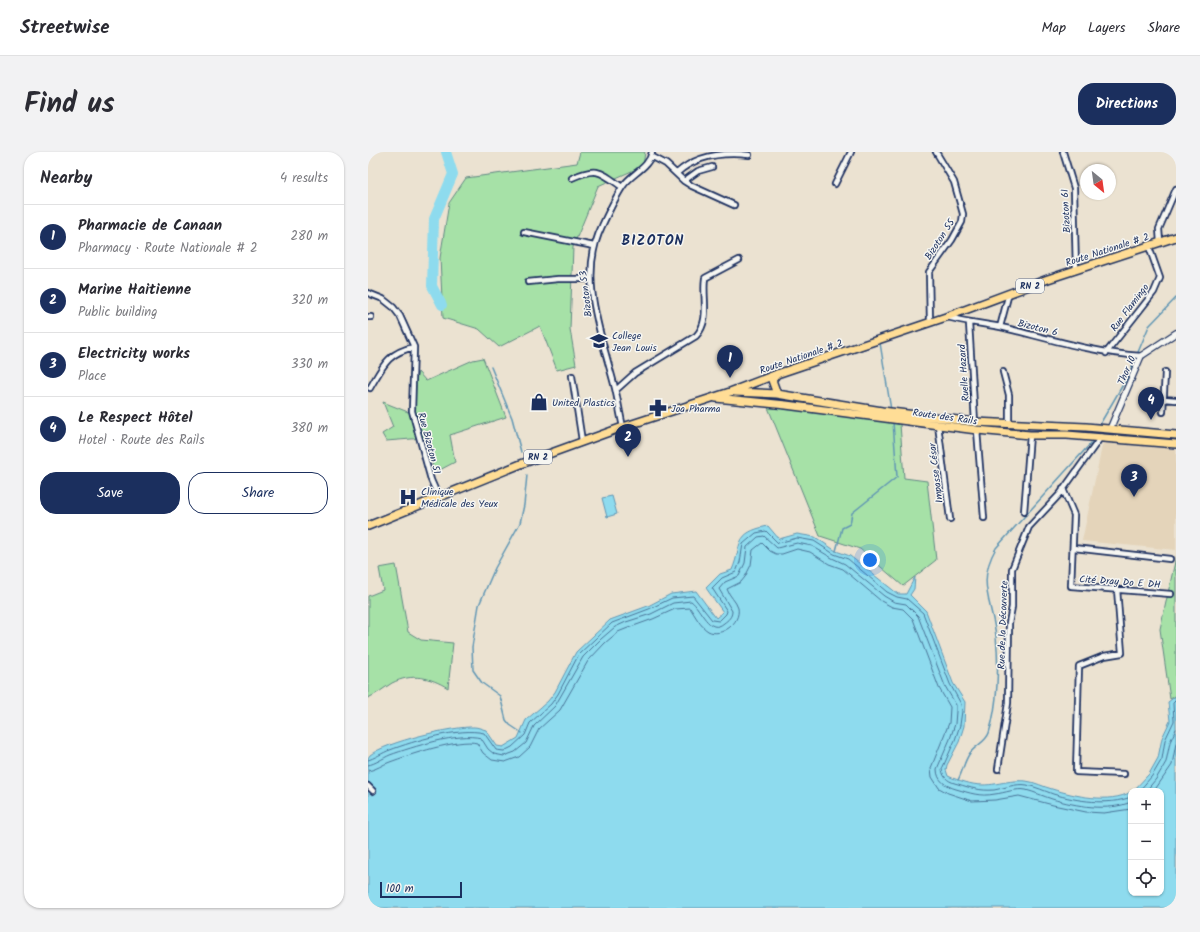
<!DOCTYPE html>
<meta charset="utf-8">
<style>
:root{--surface:#fff;--page:#f2f2f3;--text:#2b2b33;--muted:#7c7c81;--line:#e1e1e2;--accent:#1b2f5e}
body{margin:0;font-family:Kalam,sans-serif;background:var(--page);color:var(--text)}
.controls{position:absolute;right:12px;bottom:12px;display:grid;overflow:hidden;border-radius:8px;box-shadow:0 1px 3px #0004}
.controls button{width:36px;height:36px;display:grid;place-items:center;padding:0;border:0;border-bottom:1px solid var(--line);background:var(--surface);color:var(--text);font:20px sans-serif}
.compass{position:absolute;left:712px;top:12px;width:36px;height:36px;border-radius:50%;background:var(--surface);box-shadow:0 1px 3px #0004;rotate:151deg}
.scale{position:absolute;left:12px;bottom:10px;width:82px;box-sizing:border-box;padding-left:4px;border:2px solid #1b2f5e;border-top:0;font-size:11px;line-height:14px;white-space:nowrap;color:#1b2f5e;-webkit-text-stroke:3px #f6f6f2;paint-order:stroke}
.you{position:absolute;left:502px;top:408px;width:14px;height:14px;margin:-10px;border:3px solid #fff;border-radius:50%;background:#1a73e8;box-shadow:0 0 0 6px #1a73e833}
.badge{display:grid;place-items:center;width:26px;height:26px;border-radius:50%;background:var(--accent);color:#fff;font-size:13px;font-weight:700}
.pin{position:absolute;translate:-50% -33px;filter:drop-shadow(0 1px 2px #0008)}
.pin::after{content:'';position:absolute;top:21px;width:14px;height:12px;background:inherit;clip-path:polygon(0 0,100% 0,50% 100%)}
.list{margin:0;padding:0;list-style:none}
h2{display:flex;justify-content:space-between;align-items:center;height:52px;margin:0;padding:0 16px;font-size:17px}
h2 small{font-size:13px;font-weight:400;color:var(--muted)}
.list li{display:grid;grid-template-columns:26px 1fr auto;gap:12px;align-items:center;box-sizing:border-box;height:64px;padding:0 16px;border-top:1px solid var(--line)}
.list b{display:block;font-size:15px;white-space:nowrap}
.list p{margin:0;font-size:13px;white-space:nowrap;color:var(--muted)}
.list em{font-size:13px;font-style:normal;color:var(--muted)}
.actions{display:flex;gap:8px;padding:12px 16px}
.actions a{flex:1;padding:9px 0;border:1px solid var(--accent);border-radius:16px;text-align:center;font-size:14px;color:var(--accent)}
.actions .main{background:var(--accent);color:#fff}
.icon{flex:none;width:22px;height:22px;fill:none;stroke:currentColor;stroke-width:2;stroke-linecap:round;stroke-linejoin:round}
.map{position:relative;flex:none;width:808px;height:756px;overflow:hidden;border-radius:16px}
header{display:flex;align-items:center;gap:24px;box-sizing:border-box;height:56px;padding:0 20px;background:var(--surface);border-bottom:1px solid var(--line)}
header strong{font-size:19px}
nav{display:flex;gap:22px;margin-inline-start:auto;font-size:14px}
.intro{display:flex;align-items:center;justify-content:space-between;box-sizing:border-box;height:96px;padding:0 24px}
h1{margin:0;font-size:28px}
.button{padding:10px 18px;border-radius:16px;background:var(--accent);color:#fff;font-size:14px;font-weight:700}
main{display:flex;gap:24px;padding:0 24px}
aside{flex:1;background:var(--surface);border-radius:16px;box-shadow:0 1px 3px #0004}
.map>svg:first-child{display:block}
.built{fill:#e4d4ba}
.green{fill:#a6e1a7;stroke:#608882}
.water{fill:#8edbee;stroke:#6096b4}
.lines{fill:none;stroke-linecap:round;stroke-linejoin:round}
.shore{stroke:#497498;stroke-width:1}
.stream{stroke:#6096b4;stroke-width:1.5}
.river{stroke:#8edbee;stroke-width:10}
.minor-casing{stroke:#1b2f5e;stroke-width:8}
.tertiary-casing{stroke:#1b2f5e;stroke-width:8}
.primary-casing{stroke:#1b2f5e;stroke-width:10}
.minor{stroke:#f6f6f2;stroke-width:4.5}
.tertiary{stroke:#f6f6f2;stroke-width:5.5}
.primary{stroke:#ffdd96;stroke-width:7}
.labels{text-anchor:middle;stroke-width:3;stroke-linejoin:round;paint-order:stroke}
.shield{fill:#f6f6f2;stroke:#5d6b8a;stroke-width:1}
.shield-label{font-size:9px;font-weight:bold;fill:#1b2f5e}
.street-label{font-size:10px;fill:#1b2f5e;stroke:#f6f6f2}
.poi-label{font-size:10px;fill:#1b2f5e;stroke:#f6f6f2;text-anchor:start}
.district-label{font-size:14px;font-weight:bold;letter-spacing:1px;fill:#1b2f5e;stroke:#f6f6f2}
</style>
<header>
<strong>Streetwise</strong>
<nav><a>Map</a><a>Layers</a><a>Share</a></nav>
</header>
<div class="intro"><h1>Find us</h1><a class="button">Directions</a></div>
<main>
<aside>
<h2>Nearby<small>4 results</small></h2>
<ul class="list">
<li><span class="badge">1</span><div><b>Pharmacie de Canaan</b><p>Pharmacy · Route Nationale # 2</p></div><em>280 m</em></li>
<li><span class="badge">2</span><div><b>Marine Haitienne</b><p>Public building</p></div><em>320 m</em></li>
<li><span class="badge">3</span><div><b>Electricity works</b><p>Place</p></div><em>330 m</em></li>
<li><span class="badge">4</span><div><b>Le Respect Hôtel</b><p>Hotel · Route des Rails</p></div><em>380 m</em></li>
</ul>
<div class="actions"><a class="main">Save</a><a>Share</a></div>
</aside>
<div class="map">
<svg width="808" height="756" viewBox="0 0 808 756">
<rect width="100%" height="100%" fill="#ebe2d1"/>
<filter id="ink" filterUnits="userSpaceOnUse"><feTurbulence type="fractalNoise" baseFrequency=".025" numOctaves="2"/><feDisplacementMap in="SourceGraphic" scale="8" xChannelSelector="R" yChannelSelector="G"/><feConvolveMatrix kernelMatrix="1 2 1 2 8 2 1 2 1" color-interpolation-filters="sRGB"/></filter>
<g filter="url(#ink)">
<!-- built -->
<path class="built" d="M736 285 808 296V398L714 389Z"/>
<!-- green -->
<path class="green" d="M212 0H277L275 14 230 34 205 95 202 177 208 213 189 218 172 174 131 195 111 177 75 166 72 106 81 51 98 26 209 11Z
M115 206 138 265 82 283 87 310 66 321 61 295 56 286 18 289 14 282 25 275 15 250 40 260 50 220 58 229 105 208Z
M399 253 532 272 536 326 559 329 568 408 535 434 492 397 452 384Z
M808 405V544L802 547 792 477Z
M28 413 40 480 53 488 85 491 80 536C62 525 44 521 24 531 16 536 9 542 0 546V444L15 438 11 416Z"/>
<!-- water -->
<path class="water" d="M244 344 249 362 239 365 234 346Z
M400 374 411 387 429 382 447 385 468 399 482 404 530 442H538L547 425 546 437 542 443 558 459 585 531 597 550 596 574 591 590 579 613 578 618 580 624C586 627 591 628 597 630 622 638 635 627 658 629 667 630 676 635 684 637 707 644 741 652 763 640V741H793V639H765L781 622 790 606 794 586 802 569 800 550 808 544V756H0V606L2 603C18 590 85 574 106 575 110 575 114 577 118 578L129 594 135 595 150 586 158 568 180 549 187 540 208 500 242 468 280 454 303 442 328 439 348 466 355 460 338 436 352 422 364 418C375 392 365 381 400 374Z"/>
<g class="lines">
<!-- shore -->
<path class="shore" d="M0 608C5 607 16 600 22 598 46 589 91 575 116 581L128 598 136 599 144 595 157 583 162 571 183 552 190 542 211 502 244 471 281 457 304 446 325 444 344 468 351 469 358 462 359 459 344 436 354 426 368 420 372 410 375 392 388 381 398 379 410 391 429 386 446 389 466 402 480 407 519 440 529 445 539 447 555 461 582 532 593 552 594 559 592 573 587 588 574 617C575 627 582 630 590 632 603 636 612 639 626 638 637 636 648 631 659 633 668 635 677 639 685 642 709 649 740 654 763 645
M0 613C7 612 15 606 22 603 44 595 91 580 113 586L120 597 126 602 136 604 147 600 158 591 166 574 187 554 215 505 233 487 247 475 258 470 283 462 305 451 323 449C333 456 341 484 356 471 360 468 364 465 364 459L351 437 357 430 371 424 377 411 379 395 390 385 396 384 409 396 429 391 444 394 464 406 477 412 516 444 526 450 538 452 550 464 577 534 588 553V559L587 572 582 587 569 617C569 629 578 634 588 637 602 641 612 645 627 642 637 641 648 636 658 638 666 640 675 644 684 647 708 654 740 660 763 650
M0 619C8 618 15 612 22 610 41 603 91 586 109 591L115 601 124 608 137 610 151 605 162 595 171 577 192 558 220 509 237 491 250 480 260 476 285 467 307 457 322 456C327 463 332 474 340 479 353 486 373 471 370 456 368 449 361 444 359 437L373 430 377 425 383 413 385 398 394 391 402 399 408 402H414L429 397 442 400 461 412 475 417 513 449 524 455 535 457 545 467 571 536 582 555 581 571 563 616 564 625 571 636 580 641 604 649 627 648 651 644 685 653 718 660 736 661 763 657
M771 639 784 624 794 607 797 588 806 569 805 551 808 548
M778 639 788 627 798 610 802 590 808 577
M786 639 804 613 808 591"/>
<!-- stream -->
<path class="stream" d="M512 191 523 258
M123 215 144 266 153 300
M732 272 760 224 781 174 808 146
M468 399 474 376 482 372 484 361 529 325 525 270
M154 581 142 573 138 568 132 544 114 531 105 518 104 495 111 453 127 416 152 371 156 353 159 323
M590 628C595 619 596 609 602 601 608 593 618 590 621 581 630 553 631 513 628 484 624 449 608 431 628 396L724 290"/>
<!-- river -->
<path class="river" d="M74 153 64 134 66 67 85 22 78 0"/>
<!-- minor casing -->
<g class="minor-casing">
<path id="minor" d="M695 0 706 36 708 118
M283 4 298 12 316 29 324 34 366 53
M309 21C329 3 354 0 381 3
M204 26C229 14 233 20 254 35
M316 29 330 19 344 15
M467 32 483 0
M156 80 226 94
M792 90 791 77 808 37
M160 130 190 127H223
M0 141 15 147 25 155 32 164 46 195 44 259 63 328 70 344
M0 165H3
M579 165C598 170 618 172 637 176 682 187 727 201 773 204
M562 170 561 120 584 88 594 70 595 62 586 30 568 0
M601 171 607 270
M632 175 641 141
M738 201 786 140 792 126 781 95
M635 220 641 243V273
M204 224 214 289
M2 236C15 214 19 201 46 195
M248 238 267 221 328 184C343 168 334 145 337 126L371 108
M796 247 808 248
M795 260 797 220
M570 273 582 367
M255 275C252 262 250 249 247 236 234 184 209 125 234 74 240 61 247 46 255 34 264 21 281 16 284 0
M609 278 616 366
M695 337 706 363 703 434 803 442
M656 360 662 283
M706 396 802 407
M749 437 754 501 736 504 711 514 708 620 756 622
M630 617 640 551 641 471 644 455V417L661 375 692 342 733 285
M0 634 5 639"/>
</g>
<!-- tertiary casing -->
<g class="tertiary-casing">
<path id="tertiary" d="M742 277 773 204 808 181"/>
</g>
<!-- primary casing -->
<g class="primary-casing">
<path id="primary" d="M409 222 404 228 409 242
M367 240 409 242 514 259 607 270 718 275 808 283
M348 246 418 253 609 278 662 283H699L808 292
M0 374 153 312 255 275 362 240 409 222 578 165 680 127 808 85"/>
</g>
<!-- minor -->
<use href="#minor" class="minor"/>
<!-- tertiary -->
<use href="#tertiary" class="tertiary"/>
<!-- primary -->
<use href="#primary" class="primary"/>
</g>
</g>
<!-- icons -->
<defs>
<g id="school-bare" transform="scale(1.38)"><path d="M0-5L7-2L0 1L-7-2ZM-4 1L0 2.5L4 1V4Q0 6-4 4Z" fill="#1b2f5e" stroke="#f6f6f2" stroke-width="2.5" paint-order="stroke"/></g>
<g id="shop-bare" transform="scale(1.38)"><path d="M-5-2.5h2.3a2.7 3.5 0 0 1 5.4 0H5L5.5 6h-11ZM-1.5-2.5h3a1.5 2.3 0 0 0-3 0Z" fill="#1b2f5e" stroke="#f6f6f2" stroke-width="2.5" paint-order="stroke"/></g>
<g id="pharmacy-bare" transform="scale(1.38)"><path d="M-2-6h4v4h4v4h-4v4h-4v-4h-4v-4h4Z" fill="#1b2f5e" stroke="#f6f6f2" stroke-width="2.5" paint-order="stroke"/></g>
<g id="hospital-bare" transform="scale(1.38)"><path d="M-5-5h3v3.5h4V-5h3V5h-3V1.5h-4V5h-3Z" fill="#1b2f5e" stroke="#f6f6f2" stroke-width="2.5" paint-order="stroke"/></g>
</defs>
<g fill-rule="evenodd">
<use href="#school-bare" x="231" y="189"/>
<use href="#shop-bare" x="171" y="250"/>
<use href="#pharmacy-bare" x="290" y="256"/>
<use href="#hospital-bare" x="40" y="345"/>
</g>
<g class="labels">
<!-- shield labels -->
<g class="shield">
<rect x="648" y="127" width="28" height="14" rx="3"/>
<rect x="156" y="298" width="28" height="14" rx="3"/>
</g>
<g class="shield-label">
<text x="662" y="137">RN 2</text>
<text x="170" y="308">RN 2</text>
</g>
<!-- street labels -->
<g class="street-label">
<text transform="translate(697 59) rotate(-93)" y="4">Bizoton 61</text>
<text transform="translate(571 87) rotate(-57)" y="4">Bizoton 55</text>
<text transform="translate(739 97) rotate(-18)" y="4">Route Nationale # 2</text>
<text transform="translate(217 142) rotate(-97)" y="4">Bizoton 53</text>
<text transform="translate(761 155) rotate(-53)" y="4">Rue Flamingo</text>
<text transform="translate(670 175) rotate(14)" y="4">Bizoton 6</text>
<text transform="translate(433 204) rotate(-19)" y="4">Route Nationale # 2</text>
<text transform="translate(758 218) rotate(-66)" y="4">Thor 10</text>
<text transform="translate(595 221) rotate(-94)" y="4">Ruelle Hazard</text>
<text transform="translate(577 264) rotate(8)" y="4">Route des Rails</text>
<text transform="translate(62 291) rotate(75)" y="4">Rue Bizoton 51</text>
<text transform="translate(567 321) rotate(-97)" y="4">Impasse César</text>
<text transform="translate(752 429) rotate(4)" y="4">Cité Dray Do E DH</text>
<text transform="translate(634 473) rotate(-88)" y="4">Rue de la Découverte</text>
</g>
<!-- poi labels -->
<g class="poi-label">
<text x="244" y="187">College<tspan x="244" dy="12">Jean Louis</tspan></text>
<text x="184" y="254">United Plastics</text>
<text x="303" y="260">Joa Pharma</text>
<text x="53" y="343">Clinique<tspan x="53" dy="12">Médicale des Yeux</tspan></text>
</g>
<!-- district labels -->
<g class="district-label">
<text x="285" y="93">BIZOTON</text>
</g>
</g>
</svg>
<div class="controls">
<button>+</button>
<button>−</button>
<button><svg class="icon" aria-label="locate" viewBox="0 0 24 24"><circle cx="12" cy="12" r="6"/><path d="M12 2v4M12 18v4M2 12h4M18 12h4"/></svg></button>
</div>
<svg class="compass" viewBox="-18 -18 36 36"><path d="M0-13l5 13h-10z" fill="#e53935"/><path d="M0 13l5-13h-10z" fill="#7c7c81"/></svg>
<div class="scale">100 m</div>
<div class="you"></div>
<div class="pin badge" style="left:362px;top:226px">1</div>
<div class="pin badge" style="left:260px;top:305px">2</div>
<div class="pin badge" style="left:766px;top:345px">3</div>
<div class="pin badge" style="left:783px;top:268px">4</div>
</div>
</main>
